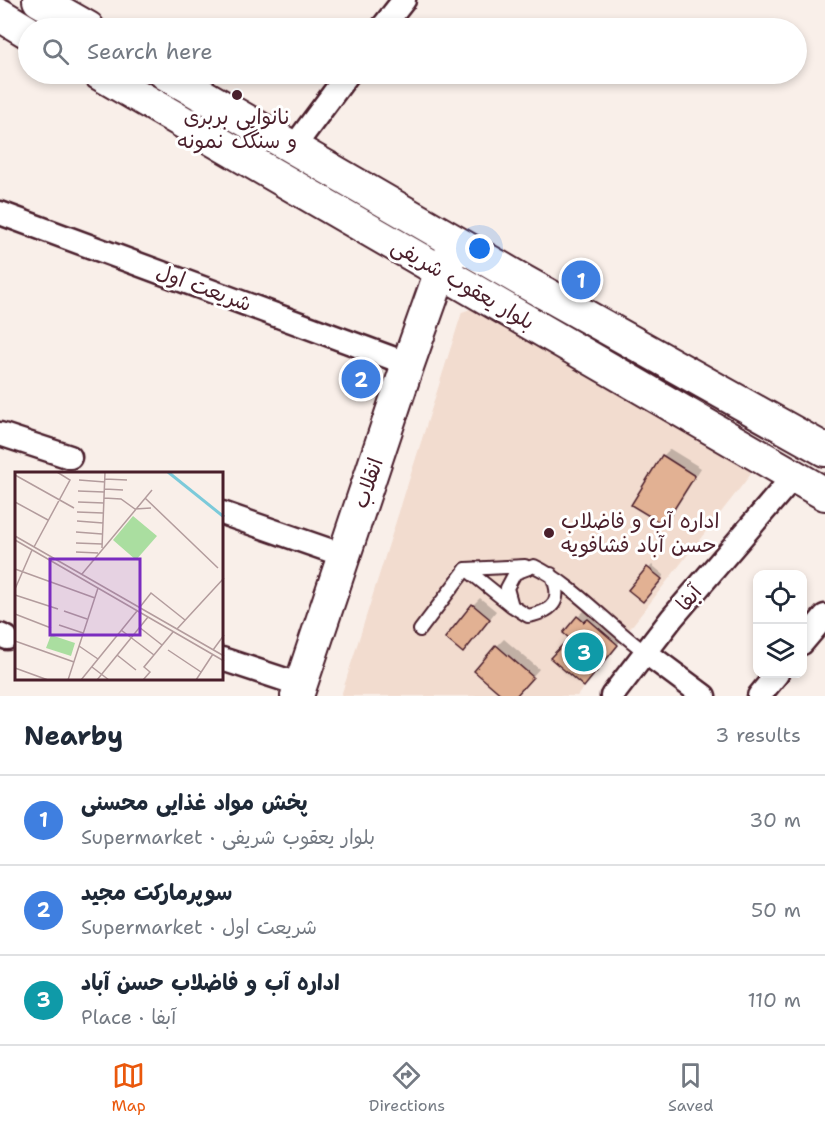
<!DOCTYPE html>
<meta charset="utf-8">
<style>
:root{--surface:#fff;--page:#f6f6f7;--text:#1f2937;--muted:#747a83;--line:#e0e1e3;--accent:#ea580c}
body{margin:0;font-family:"Shantell Sans","Playpen Sans Arabic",sans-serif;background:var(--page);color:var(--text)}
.controls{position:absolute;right:18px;bottom:18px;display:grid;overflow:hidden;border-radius:12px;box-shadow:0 3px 9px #0003}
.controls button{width:54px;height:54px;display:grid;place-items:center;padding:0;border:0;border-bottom:2px solid var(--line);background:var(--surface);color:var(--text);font:30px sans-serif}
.you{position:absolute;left:480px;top:249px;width:21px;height:21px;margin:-15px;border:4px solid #fff;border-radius:50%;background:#1a73e8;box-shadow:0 0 0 9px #1a73e833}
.badge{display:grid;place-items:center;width:39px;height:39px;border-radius:50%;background:var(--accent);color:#fff;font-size:20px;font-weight:700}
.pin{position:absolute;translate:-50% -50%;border:3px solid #fff;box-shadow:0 2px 6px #0006}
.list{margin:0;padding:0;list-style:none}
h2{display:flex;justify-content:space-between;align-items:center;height:78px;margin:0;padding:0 24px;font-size:26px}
h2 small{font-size:20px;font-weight:400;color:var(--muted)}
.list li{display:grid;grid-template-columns:39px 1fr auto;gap:18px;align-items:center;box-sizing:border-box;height:90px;padding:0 24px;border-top:2px solid var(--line)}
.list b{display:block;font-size:22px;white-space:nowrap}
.list p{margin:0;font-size:20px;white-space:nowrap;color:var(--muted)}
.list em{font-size:20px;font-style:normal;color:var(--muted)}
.icon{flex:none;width:33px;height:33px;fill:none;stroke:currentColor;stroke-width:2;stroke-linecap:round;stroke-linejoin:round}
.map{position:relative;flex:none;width:825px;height:696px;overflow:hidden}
.search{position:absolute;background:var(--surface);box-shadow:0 3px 9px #0003;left:18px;right:18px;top:18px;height:66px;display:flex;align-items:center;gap:15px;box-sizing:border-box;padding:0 21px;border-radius:33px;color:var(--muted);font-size:22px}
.sheet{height:348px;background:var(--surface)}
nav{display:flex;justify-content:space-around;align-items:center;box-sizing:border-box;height:84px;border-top:2px solid var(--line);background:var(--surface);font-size:16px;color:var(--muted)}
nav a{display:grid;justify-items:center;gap:3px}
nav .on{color:var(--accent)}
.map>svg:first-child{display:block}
.built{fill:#f2dccf}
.shadow{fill:#0003}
.building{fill:#e2b193;stroke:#4a1f2b;stroke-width:1.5}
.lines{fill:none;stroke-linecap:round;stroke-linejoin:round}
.lane-casing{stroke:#4a1f2b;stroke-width:16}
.street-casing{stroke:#4a1f2b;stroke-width:27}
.secondary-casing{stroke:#4a1f2b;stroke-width:36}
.lane{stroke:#fff;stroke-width:12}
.street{stroke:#fff;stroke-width:22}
.secondary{stroke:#fff;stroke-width:32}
.poi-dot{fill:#4a1f2b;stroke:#fff;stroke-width:2}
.labels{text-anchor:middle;stroke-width:6;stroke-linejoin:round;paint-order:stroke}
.poi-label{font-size:21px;fill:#4a1f2b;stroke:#fff}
.street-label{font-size:21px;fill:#4a1f2b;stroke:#fff}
.inset-river{fill:none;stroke:#7ccada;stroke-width:3}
.inset-road{fill:none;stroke:#b39c9d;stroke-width:1.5}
.view{fill:#7b2cbf;fill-opacity:0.15;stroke:#7b2cbf;stroke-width:3}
.inset-edge{fill:none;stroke:#4a1f2b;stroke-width:3}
</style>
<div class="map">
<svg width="825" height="696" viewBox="0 0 825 696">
<rect width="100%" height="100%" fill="#f9efe9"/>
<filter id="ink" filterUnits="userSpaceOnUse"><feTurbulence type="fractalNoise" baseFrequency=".0167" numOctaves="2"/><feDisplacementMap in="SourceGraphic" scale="12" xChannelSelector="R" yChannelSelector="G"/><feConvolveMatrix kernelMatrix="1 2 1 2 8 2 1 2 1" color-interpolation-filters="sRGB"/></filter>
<g filter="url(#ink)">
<!-- built -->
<path class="built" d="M476 307 739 453 751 474 577 696H341L462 312Z"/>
<!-- shadow -->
<path class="shadow" d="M670 449 701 468 671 516 664 523 663 456Z
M652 565 664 575 646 597 630 590Z
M480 598 496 611 470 644 473 605Z
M585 610 592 616 595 613 623 638 590 678 571 637 578 617Z
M504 639 539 669 515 696H505L497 646Z"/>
<!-- building -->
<path class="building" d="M662 455 695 476 664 525 631 505Z
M647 567 662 579 643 602 628 590Z
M472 604 490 619 463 653 445 638Z
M577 616 584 622 588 619 618 645 584 687 550 658 569 638 563 633Z
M496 645 533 677 516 696H503L474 671Z"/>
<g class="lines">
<!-- lane casing -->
<g class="lane-casing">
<path id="lane" d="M466 569 525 566
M466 569 512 606
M551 574C563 599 555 611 528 616L512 606 507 588 515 573 534 566C574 585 609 626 645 652
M420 630 466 569"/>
</g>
<!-- street casing -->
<g class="street-casing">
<path id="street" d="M382 28 404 0
M293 148 348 74
M0 213 408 364
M0 434 70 457
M222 513 343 555
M0 635 7 638
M802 643 825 616
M645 652 704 696
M222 659 301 685
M612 696 672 618 794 476
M759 696 777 674"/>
</g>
<!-- secondary casing -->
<g class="secondary-casing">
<path id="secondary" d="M39 0 88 28
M0 15 28 32
M100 74 825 494
M166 74 523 281 825 450
M297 696 408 364 441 271 451 255"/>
</g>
<!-- lane -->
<use href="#lane" class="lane"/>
<!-- street -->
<use href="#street" class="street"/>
<!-- secondary -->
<use href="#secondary" class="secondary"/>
</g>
</g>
<!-- markers -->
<g class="poi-dot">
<circle cx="237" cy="95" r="6"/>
<circle cx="549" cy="533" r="6"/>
</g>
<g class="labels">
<!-- poi labels -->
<g class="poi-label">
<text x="237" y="124">نانوایی بربری<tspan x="237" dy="24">و سنگک نمونه</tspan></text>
<text x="561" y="528" text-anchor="start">اداره آب و فاضلاب<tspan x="561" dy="24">حسن آباد فشافویه</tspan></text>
</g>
<!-- street labels -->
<g class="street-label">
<text transform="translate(463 284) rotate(30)" y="7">بلوار یعقوب شریفی</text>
<text transform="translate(204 288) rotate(20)" y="7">شریعت اول</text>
<text transform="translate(368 483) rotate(-71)" y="7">انقلاب</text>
<text transform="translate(689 598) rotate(-50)" y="7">آبفا</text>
</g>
</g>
<!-- overview -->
<g transform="translate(15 472)">
<rect width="208" height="208" fill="#f9efe9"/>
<path d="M118 44 142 64 121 88 98 68ZM36 163 60 171 56 184 31 176Z" fill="#aadea0"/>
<path class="inset-river" d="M153 0 209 45"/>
<path class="inset-road" d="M0 3 59 36M90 7 112 8M64 8 90 10M90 17 108 18M63 19 89 20M89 26 106 27 120 37 136 36M130 26 203 96M0 30 33 48M63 30 89 31M62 40 88 41M62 49 88 51M61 60 87 62M0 64 209 184M0 68 209 189M61 71 87 72M19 75 55 8 42 0M87 76 90 0M61 80 83 81M0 97 80 126M67 102 137 18M0 117 17 78M0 123 43 137M125 135 136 121 170 148M49 139 72 147M0 142 36 156M44 153 68 161M124 155 147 173M162 157 209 106M106 158 139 183M0 169 59 190M64 174 83 187M153 178 186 200M198 178 209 163M102 183 121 198M77 195 94 208M0 196 33 208M53 208 83 116M66 208 122 139M82 208 133 145M128 208 135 200 129 195 158 160M181 208 198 182"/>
<path class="view" d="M35 87H125V163H35Z"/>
<rect width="208" height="208" class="inset-edge"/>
</g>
</svg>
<div class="controls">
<button><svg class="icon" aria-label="locate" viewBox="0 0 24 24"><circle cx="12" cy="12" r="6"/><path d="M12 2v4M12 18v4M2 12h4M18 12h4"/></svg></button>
<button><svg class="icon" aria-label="layers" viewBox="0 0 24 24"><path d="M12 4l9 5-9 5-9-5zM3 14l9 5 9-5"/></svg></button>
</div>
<div class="you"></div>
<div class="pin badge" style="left:581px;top:280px;background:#3f7fe0">1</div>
<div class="pin badge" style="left:361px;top:379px;background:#3f7fe0">2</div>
<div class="pin badge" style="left:584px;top:652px;background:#0f9aa8">3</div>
<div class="search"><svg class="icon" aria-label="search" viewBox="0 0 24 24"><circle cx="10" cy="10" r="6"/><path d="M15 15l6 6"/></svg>Search here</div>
</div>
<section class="sheet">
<h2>Nearby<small>3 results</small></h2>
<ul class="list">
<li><span class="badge" style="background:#3f7fe0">1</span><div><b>پخش مواد غذایی محسنی</b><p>Supermarket · بلوار یعقوب شریفی</p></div><em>30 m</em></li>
<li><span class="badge" style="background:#3f7fe0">2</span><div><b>سوپرمارکت مجید</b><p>Supermarket · شریعت اول</p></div><em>50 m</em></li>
<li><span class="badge" style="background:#0f9aa8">3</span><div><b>اداره آب و فاضلاب حسن آباد</b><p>Place · آبفا</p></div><em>110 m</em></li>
</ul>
</section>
<nav>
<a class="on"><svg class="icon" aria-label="map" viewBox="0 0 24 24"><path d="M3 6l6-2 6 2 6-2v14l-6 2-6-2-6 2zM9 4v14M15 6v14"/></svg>Map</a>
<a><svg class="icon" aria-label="directions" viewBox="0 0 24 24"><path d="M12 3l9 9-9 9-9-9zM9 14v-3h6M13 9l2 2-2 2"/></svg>Directions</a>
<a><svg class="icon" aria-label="saved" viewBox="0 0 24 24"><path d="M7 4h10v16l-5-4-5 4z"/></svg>Saved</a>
</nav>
